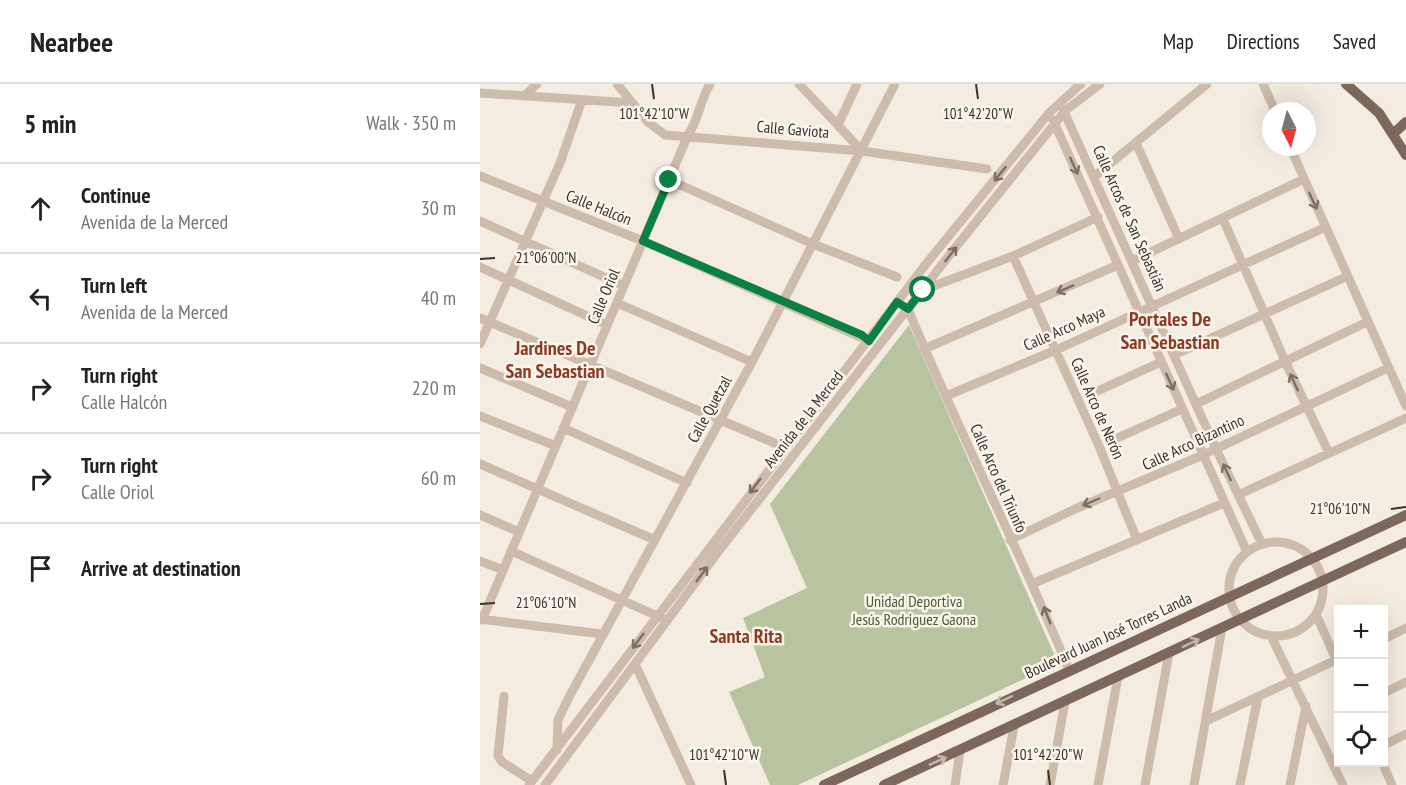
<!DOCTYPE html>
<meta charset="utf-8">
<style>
:root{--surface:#fff;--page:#f2f2f2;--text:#222;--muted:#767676;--line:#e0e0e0}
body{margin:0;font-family:"PT Sans Narrow",sans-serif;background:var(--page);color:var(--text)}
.controls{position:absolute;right:18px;bottom:18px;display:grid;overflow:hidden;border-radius:0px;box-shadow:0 6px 24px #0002}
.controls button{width:54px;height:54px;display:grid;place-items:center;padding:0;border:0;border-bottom:2px solid var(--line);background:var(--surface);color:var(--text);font:30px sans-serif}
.compass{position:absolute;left:782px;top:18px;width:54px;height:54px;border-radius:50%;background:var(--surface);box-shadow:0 6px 24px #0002;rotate:174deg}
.stop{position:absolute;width:18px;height:18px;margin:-14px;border:4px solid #0b8043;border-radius:50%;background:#fff}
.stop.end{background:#0b8043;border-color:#fff;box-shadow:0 2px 6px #0008}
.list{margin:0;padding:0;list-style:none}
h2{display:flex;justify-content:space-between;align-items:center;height:78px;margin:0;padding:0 24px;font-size:26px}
h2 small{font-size:20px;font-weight:400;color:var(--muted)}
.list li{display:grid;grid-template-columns:39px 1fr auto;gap:18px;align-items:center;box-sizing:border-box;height:90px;padding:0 24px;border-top:2px solid var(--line)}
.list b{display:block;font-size:22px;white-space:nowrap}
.list p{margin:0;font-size:20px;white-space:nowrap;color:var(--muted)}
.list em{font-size:20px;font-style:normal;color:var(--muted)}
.icon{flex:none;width:33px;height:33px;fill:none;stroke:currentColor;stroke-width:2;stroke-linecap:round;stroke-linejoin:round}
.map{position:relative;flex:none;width:926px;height:701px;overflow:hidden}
header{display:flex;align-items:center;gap:36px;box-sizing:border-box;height:84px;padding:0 30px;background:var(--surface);border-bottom:2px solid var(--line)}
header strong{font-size:28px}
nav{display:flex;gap:33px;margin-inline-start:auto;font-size:21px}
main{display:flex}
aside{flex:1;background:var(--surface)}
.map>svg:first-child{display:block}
.green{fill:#b8c4a0}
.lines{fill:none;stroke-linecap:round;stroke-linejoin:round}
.minor{stroke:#cdbbac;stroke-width:9}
.major{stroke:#7d675c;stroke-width:10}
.oneway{stroke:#7d6f65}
.oneway2{stroke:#c2b5ac}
.route{stroke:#0b8043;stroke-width:8}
.ticks{fill:none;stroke:#3b302b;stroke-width:2}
.labels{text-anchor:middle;stroke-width:5;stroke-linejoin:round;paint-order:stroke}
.street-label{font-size:16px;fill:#3b302b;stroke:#fbf5ee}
.park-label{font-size:16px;fill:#4a5a2e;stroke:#fbf5ee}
.quarter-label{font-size:20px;font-weight:bold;fill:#8c3b22;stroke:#fbf5ee}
.ticks-label{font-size:15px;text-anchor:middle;fill:#3b302b;stroke:#fbf5ee;stroke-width:5;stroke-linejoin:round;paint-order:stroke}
</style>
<header>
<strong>Nearbee</strong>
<nav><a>Map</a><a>Directions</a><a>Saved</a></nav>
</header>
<main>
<aside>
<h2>5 min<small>Walk · 350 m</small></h2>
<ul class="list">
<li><svg class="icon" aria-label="ahead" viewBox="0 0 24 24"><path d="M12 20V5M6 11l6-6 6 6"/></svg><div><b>Continue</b><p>Avenida de la Merced</p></div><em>30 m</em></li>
<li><svg class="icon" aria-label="left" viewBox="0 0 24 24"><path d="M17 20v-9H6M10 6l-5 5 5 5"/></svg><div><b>Turn left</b><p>Avenida de la Merced</p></div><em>40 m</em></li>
<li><svg class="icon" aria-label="right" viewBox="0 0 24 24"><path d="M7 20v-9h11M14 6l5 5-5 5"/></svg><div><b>Turn right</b><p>Calle Halcón</p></div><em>220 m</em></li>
<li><svg class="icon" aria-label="right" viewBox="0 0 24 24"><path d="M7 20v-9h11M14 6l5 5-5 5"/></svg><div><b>Turn right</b><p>Calle Oriol</p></div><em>60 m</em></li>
<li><svg class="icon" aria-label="arrive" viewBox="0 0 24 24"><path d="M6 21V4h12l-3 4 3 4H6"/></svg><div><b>Arrive at destination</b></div></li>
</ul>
</aside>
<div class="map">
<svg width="926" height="701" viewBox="0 0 926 701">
<rect width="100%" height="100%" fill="#f4ebe1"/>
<!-- green -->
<path class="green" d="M429 241 578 579 318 701H290L249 608 285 593 263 534 327 504 290 420Z"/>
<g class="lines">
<!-- minor -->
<path class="minor" d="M137 0 168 38 185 51 382 67 507 85
M319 0 382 67
M783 0 795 27
M0 9 152 19
M44 12 57 0
M582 23 736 365 782 460
M573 36 767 468
M358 41 377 0
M656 59 699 155
M810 63 926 322
M0 92 163 157 389 257
M615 92 727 0
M189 96 333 160 417 193
M743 135 805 277 849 369
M0 137 144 202
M533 172 619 362 657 456
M652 177 824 95
M0 183 127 241
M443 206 533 172 618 133
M137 219 272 278
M424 222 428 225C478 347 539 464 589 586
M0 234 304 363
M0 260 80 79 102 16
M444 265 638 181
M694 271 868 192
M0 284 92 323
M611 310 681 278
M466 312 576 266 846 143
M716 320 887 238
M0 332 76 362
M83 344 207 399
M635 355 702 325
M0 380 175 456
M758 411 926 334
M0 431 39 448
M530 456 595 425 723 371 908 284
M749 505a47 47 0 1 1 94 0a47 47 0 1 1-94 0Z
M31 467 182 534
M0 477 23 486
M554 499 744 419
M836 530 858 580
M0 535 122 550
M2 536 208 51C219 35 220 16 230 0
M791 552 863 701
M904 555 926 544
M155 580 211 701
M904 609 926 598
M24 612 18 672 22 678 52 697
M726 637 858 575
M904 661 926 650
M77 666 78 636 89 613 272 278 415 0
M902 678 912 701
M49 701 446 180 569 29 601 0
M65 701 238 468 475 164 585 27 620 0
M475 701 480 667
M523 701 534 643
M570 701 585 618
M618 701 638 593
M665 701 689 569
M714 701 742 544
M760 701 778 613
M810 701 826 622"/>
<!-- major -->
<path class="major" d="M866 0 899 29 926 71
M914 49 926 38
M344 701 926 431
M404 701 926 458"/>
</g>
<!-- one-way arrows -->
<defs><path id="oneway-shaft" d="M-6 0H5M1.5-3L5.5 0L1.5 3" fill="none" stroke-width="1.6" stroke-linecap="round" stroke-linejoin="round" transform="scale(1.5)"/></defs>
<g class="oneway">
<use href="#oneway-shaft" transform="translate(594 82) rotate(65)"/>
<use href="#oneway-shaft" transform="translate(520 90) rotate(129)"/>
<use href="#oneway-shaft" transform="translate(833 117) rotate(65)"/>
<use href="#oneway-shaft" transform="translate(471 170) rotate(-52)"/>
<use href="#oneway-shaft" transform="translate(585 205) rotate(156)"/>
<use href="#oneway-shaft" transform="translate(690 298) rotate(65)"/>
<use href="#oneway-shaft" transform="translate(814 298) rotate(-115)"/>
<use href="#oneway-shaft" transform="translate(747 388) rotate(-115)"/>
<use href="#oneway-shaft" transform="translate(275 402) rotate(127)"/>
<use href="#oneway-shaft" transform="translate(611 418) rotate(157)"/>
<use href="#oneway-shaft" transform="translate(222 490) rotate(-53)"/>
<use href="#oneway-shaft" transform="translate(567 531) rotate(-112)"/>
<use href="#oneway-shaft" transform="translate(158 557) rotate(127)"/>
</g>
<g class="oneway2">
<use href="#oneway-shaft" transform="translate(711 559) rotate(-26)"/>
<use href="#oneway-shaft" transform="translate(524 616) rotate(155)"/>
<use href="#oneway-shaft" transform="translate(458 677) rotate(-24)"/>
</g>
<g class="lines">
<!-- route -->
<path class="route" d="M189 96 163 157 382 251 389 257 417 218 428 225 443 206"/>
</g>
<!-- ticks -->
<path class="ticks" d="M172 0 174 15M496 0 498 15M0 175 15 174M911 425 926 423M0 520 15 519M244 686 246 701M568 686 570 701"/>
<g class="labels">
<!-- street labels -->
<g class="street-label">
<text transform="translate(313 45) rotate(5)" y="6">Calle Gaviota</text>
<text transform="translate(119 123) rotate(22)" y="6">Calle Halcón</text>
<text transform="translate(650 134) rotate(66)" y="6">Calle Arcos de San Sebastián</text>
<text transform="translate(123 212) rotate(-67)" y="6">Calle Oriol</text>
<text transform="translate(584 244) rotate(-24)" y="6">Calle Arco Maya</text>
<text transform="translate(618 324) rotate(66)" y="6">Calle Arco de Nerón</text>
<text transform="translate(229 325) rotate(-61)" y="6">Calle Quetzal</text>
<text transform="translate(323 335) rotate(-52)" y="6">Avenida de la Merced</text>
<text transform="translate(713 358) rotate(-25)" y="6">Calle Arco Bizantino</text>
<text transform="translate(519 394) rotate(66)" y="6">Calle Arco del Triunfo</text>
<text transform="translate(628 551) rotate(-25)" y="6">Boulevard Juan José Torres Landa</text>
</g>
<!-- park labels -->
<g class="park-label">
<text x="434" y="523">Unidad Deportiva<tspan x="434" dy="18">Jesús Rodriguez Gaona</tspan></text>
</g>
<!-- quarter labels -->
<g class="quarter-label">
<text x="690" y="242">Portales De<tspan x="690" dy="23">San Sebastian</tspan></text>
<text x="75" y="271">Jardines De<tspan x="75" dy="23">San Sebastian</tspan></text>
<text x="266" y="559">Santa Rita</text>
</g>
</g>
<g class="ticks-label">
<text x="174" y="35">101°42'10"W</text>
<text x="498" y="35">101°42'20"W</text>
<text x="66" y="179">21°06'00"N</text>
<text x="860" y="430">21°06'10"N</text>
<text x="66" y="524">21°06'10"N</text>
<text x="244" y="676">101°42'10"W</text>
<text x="568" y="676">101°42'20"W</text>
</g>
</svg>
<div class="controls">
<button>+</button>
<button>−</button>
<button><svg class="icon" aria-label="locate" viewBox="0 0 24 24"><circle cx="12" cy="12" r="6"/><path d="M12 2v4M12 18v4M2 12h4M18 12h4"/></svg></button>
</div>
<svg class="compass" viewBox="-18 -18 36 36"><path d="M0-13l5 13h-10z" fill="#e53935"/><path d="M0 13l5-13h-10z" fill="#767676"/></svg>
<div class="stop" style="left:443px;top:206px"></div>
<div class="stop end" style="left:189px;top:96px"></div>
</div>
</main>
